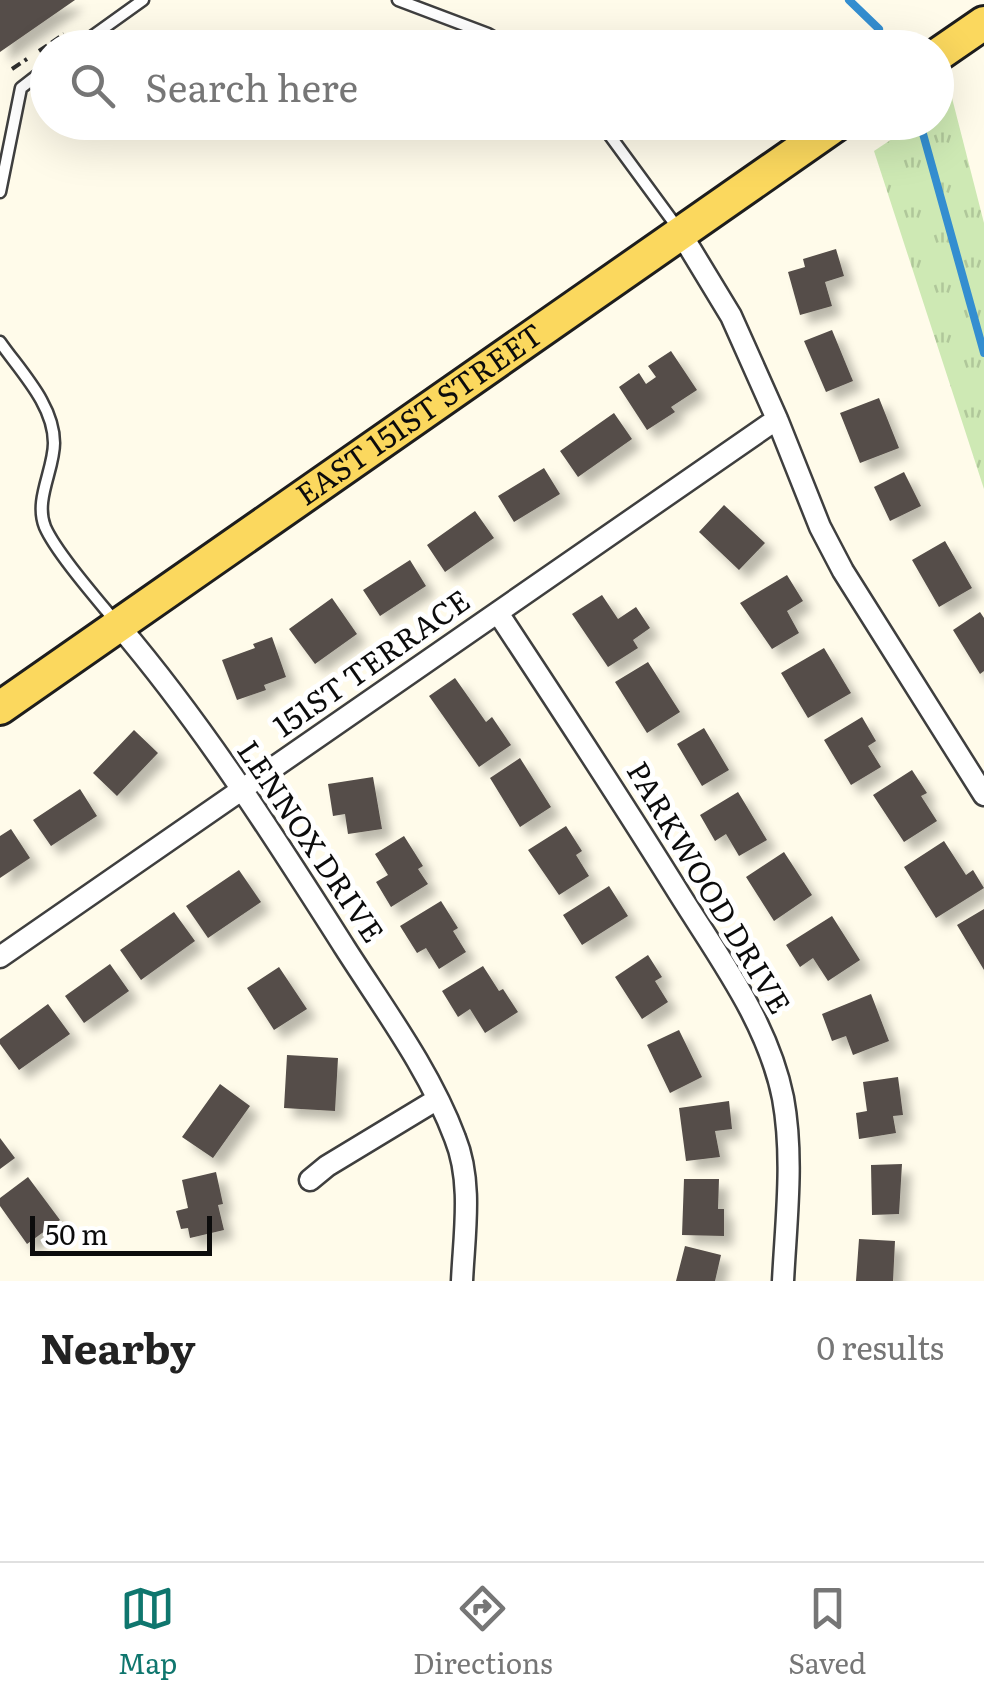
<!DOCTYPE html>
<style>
:root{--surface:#fff;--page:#f2f2f2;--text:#222;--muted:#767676;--line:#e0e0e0;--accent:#0f766e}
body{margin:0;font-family:Literata,serif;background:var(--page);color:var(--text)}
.scale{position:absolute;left:30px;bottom:25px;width:182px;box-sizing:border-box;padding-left:10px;border:5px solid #0c0c0c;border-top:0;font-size:28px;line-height:35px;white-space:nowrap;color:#0c0c0c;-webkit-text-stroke:8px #fff;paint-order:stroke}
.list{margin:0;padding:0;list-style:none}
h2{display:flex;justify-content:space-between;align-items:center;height:130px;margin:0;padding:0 40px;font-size:42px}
h2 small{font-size:32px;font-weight:400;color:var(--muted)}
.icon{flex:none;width:55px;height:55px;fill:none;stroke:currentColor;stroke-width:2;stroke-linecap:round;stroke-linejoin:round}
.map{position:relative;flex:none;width:984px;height:1281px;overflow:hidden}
.search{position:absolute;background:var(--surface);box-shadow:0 10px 40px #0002;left:30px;right:30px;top:30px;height:110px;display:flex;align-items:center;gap:25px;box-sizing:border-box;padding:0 35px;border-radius:55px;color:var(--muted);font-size:38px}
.sheet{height:280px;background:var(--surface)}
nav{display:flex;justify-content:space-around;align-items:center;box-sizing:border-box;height:140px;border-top:2px solid var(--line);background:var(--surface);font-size:28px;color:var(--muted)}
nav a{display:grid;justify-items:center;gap:5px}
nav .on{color:var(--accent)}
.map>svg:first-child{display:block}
.grass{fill:url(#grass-tufts)}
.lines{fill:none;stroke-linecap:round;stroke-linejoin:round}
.stream{stroke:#348ed0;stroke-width:8}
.building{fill:#544d48;filter:url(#shadow)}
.lane-casing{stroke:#3f3f3f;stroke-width:15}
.street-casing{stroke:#3f3f3f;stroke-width:25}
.primary-casing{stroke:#1d1d1d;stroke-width:38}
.path{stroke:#2e2e2e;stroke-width:4;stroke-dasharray:10 5;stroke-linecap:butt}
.lane{stroke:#fff;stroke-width:10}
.street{stroke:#fff;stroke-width:20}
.primary{stroke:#fbd85e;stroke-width:32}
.labels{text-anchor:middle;stroke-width:10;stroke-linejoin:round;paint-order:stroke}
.street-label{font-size:30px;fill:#0c0c0c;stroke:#fff}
</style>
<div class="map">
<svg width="984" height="1281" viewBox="0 0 984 1281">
<defs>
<pattern id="grass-tufts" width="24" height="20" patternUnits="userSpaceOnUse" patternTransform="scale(2.5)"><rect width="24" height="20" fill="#cee9b4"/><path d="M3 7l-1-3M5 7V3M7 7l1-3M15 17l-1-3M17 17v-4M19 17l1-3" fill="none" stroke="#b0c79a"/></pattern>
<filter id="shadow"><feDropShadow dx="9" dy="9" stdDeviation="5" flood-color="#0004"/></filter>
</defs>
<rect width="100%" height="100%" fill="#fffbea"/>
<!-- grass -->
<path class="grass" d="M952 98 984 223V489L874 151 916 123 936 122 937 109Z"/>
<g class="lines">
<!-- stream -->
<path class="stream" d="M849 0 879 29
M920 123 984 353"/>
</g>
<!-- building -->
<path class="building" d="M0 0H75L0 52Z
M836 249 844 276 825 282 832 306 800 315 788 272 805 267 803 259Z
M832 330 853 381 826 392 804 341Z
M671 351 697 390 671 407 675 412 647 430 619 387 639 373 646 384 656 377 648 366Z
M879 398 899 448 860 463 840 413Z
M614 413 632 439 578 477 560 451Z
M544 468 560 494 514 522 498 496Z
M904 472 921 506 890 521 874 487Z
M724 505 765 543 739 570 699 532Z
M475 511 494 538 445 572 427 545Z
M945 541 972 588 939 607 912 560Z
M410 560 426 586 380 616 363 590Z
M787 575 803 601 787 611 799 633 772 649 740 603Z
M602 595 618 619 636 607 650 628 633 640 638 648 608 667 572 614Z
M332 598 357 634 315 664 289 629Z
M980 612 984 618V671L980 674 953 630Z
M272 637 286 677 264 685 266 690 237 700 222 660 255 648 253 644Z
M824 648 851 693 808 718 781 673Z
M648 662 680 712 647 733 615 682Z
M455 678 486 722 492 717 511 745 479 767 429 696Z
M862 717 876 741 868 746 881 767 851 785 824 740Z
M704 728 729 770 702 786 677 744Z
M134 730 158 753 117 796 93 773Z
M520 758 551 807 520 827 490 778Z
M912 770 927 793 921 796 937 821 904 842 873 795Z
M373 777 382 829 348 834 345 814 333 816 328 784Z
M80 789 97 816 51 846 33 820Z
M738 792 767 840 739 856 726 834 715 841 700 815Z
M566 826 582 851 576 855 589 876 559 895 528 850Z
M11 829 30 858 0 878V836Z
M404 836 423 866 418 869 428 884 391 907 376 882 388 875 375 854Z
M944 841 966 875 973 870 984 888 936 918 904 867Z
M784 852 812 895 774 921 746 877Z
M239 870 261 902 208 938 186 906Z
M609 886 628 916 582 945 563 915Z
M441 901 458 928 453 931 466 952 439 969 426 948 417 953 400 926Z
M984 909V970L957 925Z
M174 912 195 941 141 980 120 950Z
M832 916 860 960 828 981 813 958 800 967 786 945Z
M648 955 662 977 655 981 668 1002 642 1019 615 977Z
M110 964 129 991 84 1023 65 996Z
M483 966 499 991 503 989 518 1012 485 1033 470 1009 458 1017 442 991Z
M279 967 307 1009 274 1030 247 988Z
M871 994 889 1041 853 1055 846 1036 832 1041 822 1014Z
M48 1004 70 1034 19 1070 0 1044V1039Z
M679 1030 702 1077 670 1093 647 1045Z
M287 1055 338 1058 335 1111 284 1108Z
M898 1077 903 1115 893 1116 896 1133 859 1139 856 1113 867 1111 863 1082Z
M220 1084 250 1106 213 1158 182 1137Z
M729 1101 732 1129 715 1131 720 1157 686 1161 679 1108Z
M0 1138 15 1158 0 1169Z
M902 1164 899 1214 872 1215 871 1165Z
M216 1172 223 1204 218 1205 224 1230 190 1238 188 1228 181 1229 176 1211 188 1208 182 1180Z
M28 1177 60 1220 27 1244 0 1206V1198Z
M684 1179H719L718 1209H724V1236L682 1235Z
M859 1239 895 1241 893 1281H856Z
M685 1246 721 1255 715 1281H676Z"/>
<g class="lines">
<!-- lane casing -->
<g class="lane-casing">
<path id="lane" d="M398 0 488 34 512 48
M76 48 143 0
M600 122 677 227
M0 192 21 88 48 67
M0 342C21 372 54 405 54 443 54 470 34 500 45 527 56 552 96 598 115 621"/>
</g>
<!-- street casing -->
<g class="street-casing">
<path id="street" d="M680 232 731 316 777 419 820 527 843 571 984 795
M498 613C560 707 621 800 680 895 720 959 768 1023 783 1098 794 1158 786 1221 783 1281
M119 626C204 726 275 838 345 948 384 1009 430 1071 455 1138 473 1182 464 1235 462 1281
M0 957 777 419
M310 1180 327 1166 436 1100"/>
</g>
<!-- primary casing -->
<g class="primary-casing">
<g id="primary">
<path d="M936 56 984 23"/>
<path id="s1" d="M0 708 840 122"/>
</g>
</g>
<!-- path -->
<path class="path" d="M39 51 64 34
M12 69 27 59"/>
<!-- lane -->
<use href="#lane" class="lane"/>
<!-- street -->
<use href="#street" class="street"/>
<!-- primary -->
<use href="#primary" class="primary"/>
</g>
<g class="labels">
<!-- street labels -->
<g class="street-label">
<text dy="10" stroke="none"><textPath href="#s1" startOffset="512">EAST 151ST STREET</textPath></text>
<text transform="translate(372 664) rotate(-35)" y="10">151ST TERRACE</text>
<text transform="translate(310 842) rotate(56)" y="10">LENNOX DRIVE</text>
<text transform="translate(708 888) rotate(59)" y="10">PARKWOOD DRIVE</text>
</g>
</g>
</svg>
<div class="scale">50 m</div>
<div class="search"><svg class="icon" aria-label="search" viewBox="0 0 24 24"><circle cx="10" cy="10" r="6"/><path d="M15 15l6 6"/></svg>Search here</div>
</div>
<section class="sheet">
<h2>Nearby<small>0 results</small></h2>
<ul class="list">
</ul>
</section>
<nav>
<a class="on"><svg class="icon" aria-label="map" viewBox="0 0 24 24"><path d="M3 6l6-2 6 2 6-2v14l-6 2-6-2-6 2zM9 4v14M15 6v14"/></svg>Map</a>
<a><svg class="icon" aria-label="directions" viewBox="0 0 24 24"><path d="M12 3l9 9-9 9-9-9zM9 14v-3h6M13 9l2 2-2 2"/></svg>Directions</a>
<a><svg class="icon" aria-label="saved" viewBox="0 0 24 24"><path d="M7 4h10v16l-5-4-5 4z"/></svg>Saved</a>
</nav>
